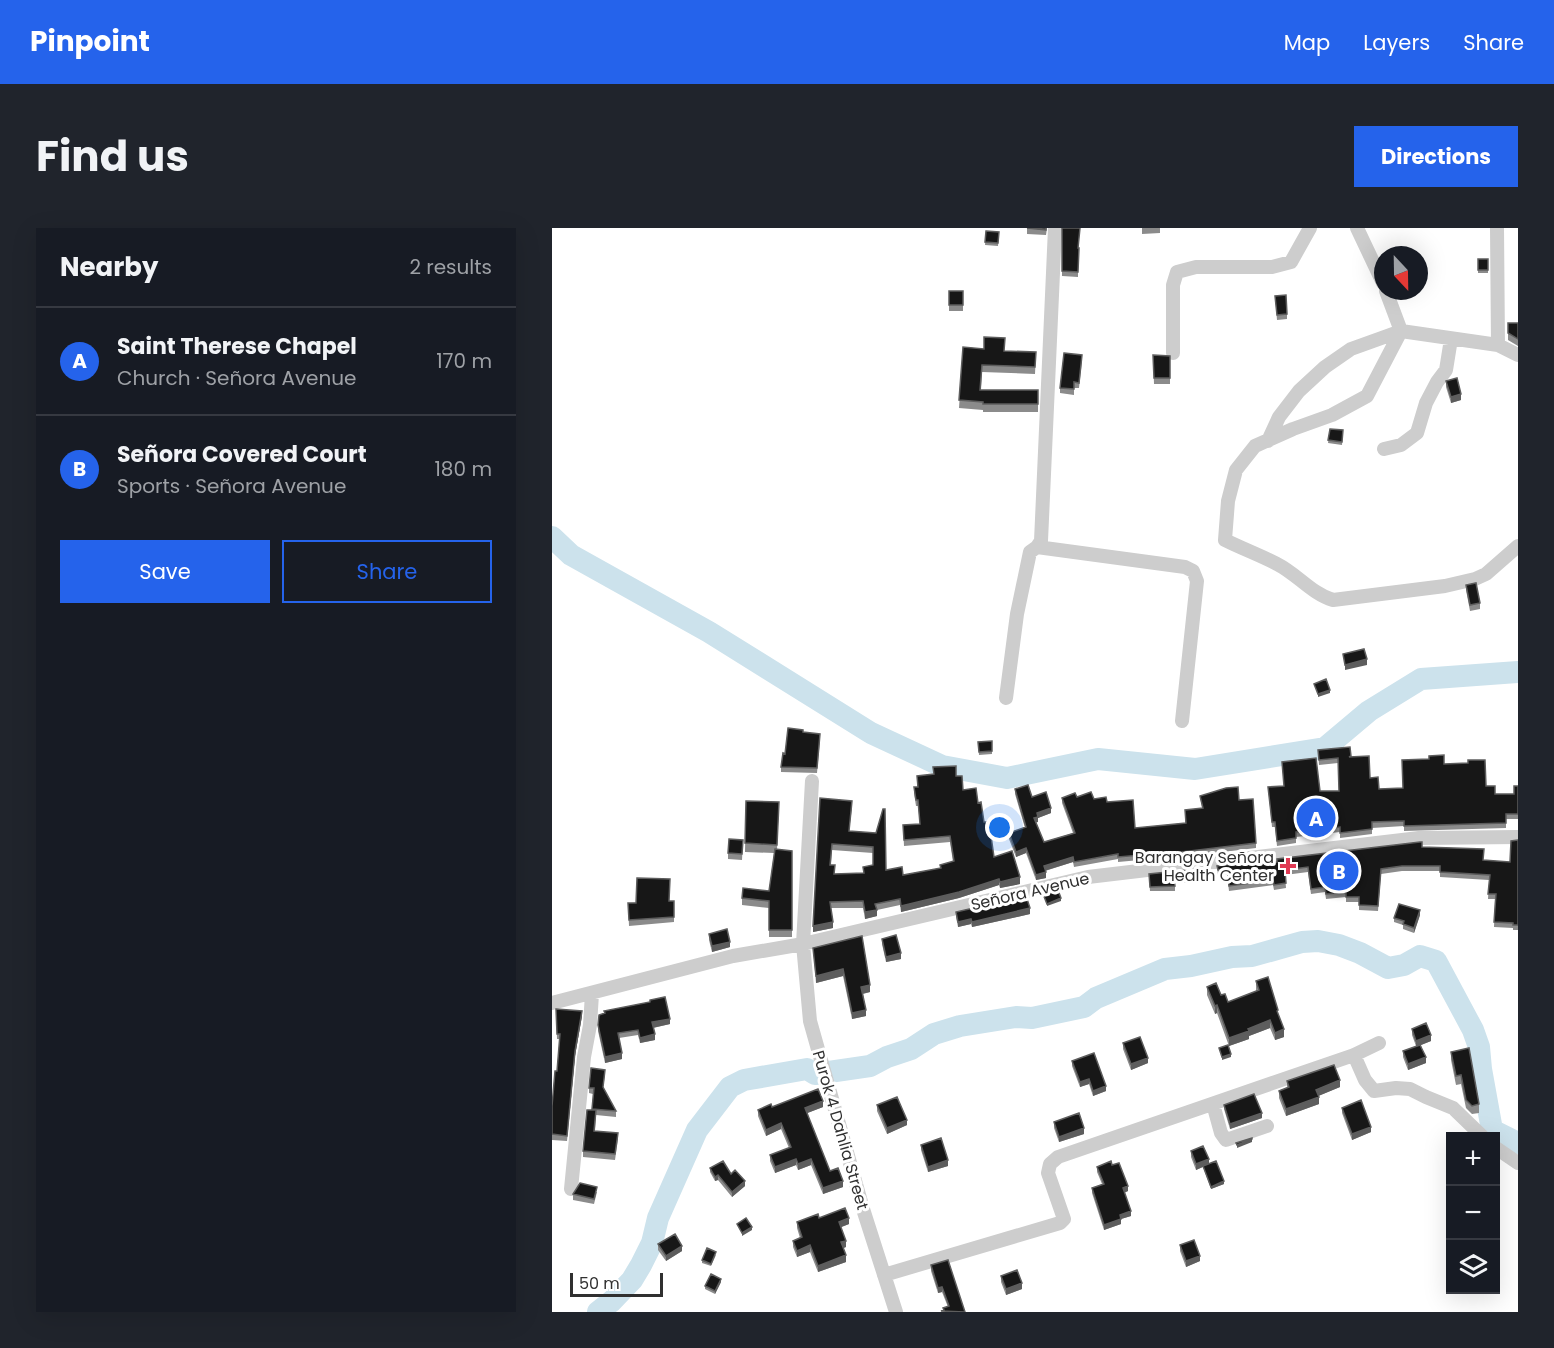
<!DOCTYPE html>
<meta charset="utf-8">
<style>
:root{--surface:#171b24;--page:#20242c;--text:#f1f3f6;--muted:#9ea1a6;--line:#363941;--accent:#2563eb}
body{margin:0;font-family:Poppins,sans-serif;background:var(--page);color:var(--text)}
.controls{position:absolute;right:18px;bottom:18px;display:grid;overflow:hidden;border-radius:0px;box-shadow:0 6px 24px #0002}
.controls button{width:54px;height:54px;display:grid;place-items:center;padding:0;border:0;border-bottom:2px solid var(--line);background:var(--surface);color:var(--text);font:30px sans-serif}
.compass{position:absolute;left:822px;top:18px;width:54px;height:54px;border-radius:50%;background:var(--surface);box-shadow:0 6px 24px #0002;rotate:158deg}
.scale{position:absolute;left:18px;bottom:15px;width:93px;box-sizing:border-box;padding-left:6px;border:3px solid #303030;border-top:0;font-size:16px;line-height:21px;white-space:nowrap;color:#303030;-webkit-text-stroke:4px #fff;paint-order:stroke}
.you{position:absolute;left:448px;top:600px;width:21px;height:21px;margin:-15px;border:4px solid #fff;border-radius:50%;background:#1a73e8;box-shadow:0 0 0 9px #1a73e833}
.badge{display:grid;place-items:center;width:39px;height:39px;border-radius:50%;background:var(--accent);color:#fff;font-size:20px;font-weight:700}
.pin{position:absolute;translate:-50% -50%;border:3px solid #fff;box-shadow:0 2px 6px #0006}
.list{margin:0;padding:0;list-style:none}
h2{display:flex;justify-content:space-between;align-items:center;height:78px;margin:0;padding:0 24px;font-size:26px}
h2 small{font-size:20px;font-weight:400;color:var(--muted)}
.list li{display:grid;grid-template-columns:39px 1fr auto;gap:18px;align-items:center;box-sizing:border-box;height:108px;padding:0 24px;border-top:2px solid var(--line)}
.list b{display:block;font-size:22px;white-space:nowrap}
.list p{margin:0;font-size:20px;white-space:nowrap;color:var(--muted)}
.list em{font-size:20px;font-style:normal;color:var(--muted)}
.actions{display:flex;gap:12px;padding:18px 24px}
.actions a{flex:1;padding:14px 0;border:2px solid var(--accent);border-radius:0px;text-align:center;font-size:21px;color:var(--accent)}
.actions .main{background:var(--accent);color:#fff}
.icon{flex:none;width:33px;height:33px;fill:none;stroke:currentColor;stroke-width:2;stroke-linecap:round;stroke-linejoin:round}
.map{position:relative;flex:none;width:966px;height:1084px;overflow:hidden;border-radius:0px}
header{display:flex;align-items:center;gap:36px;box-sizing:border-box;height:84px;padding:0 30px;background:var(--accent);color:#fff}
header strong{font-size:28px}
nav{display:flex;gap:33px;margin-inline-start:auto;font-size:21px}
.intro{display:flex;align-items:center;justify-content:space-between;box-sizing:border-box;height:144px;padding:0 36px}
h1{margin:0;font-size:42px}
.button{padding:15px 27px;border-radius:0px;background:var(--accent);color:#fff;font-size:21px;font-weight:700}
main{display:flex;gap:36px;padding:0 36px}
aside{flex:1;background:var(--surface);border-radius:0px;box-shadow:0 6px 24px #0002}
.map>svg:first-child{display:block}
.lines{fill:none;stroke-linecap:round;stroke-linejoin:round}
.river{stroke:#cce2ec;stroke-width:22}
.minor{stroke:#cdcdcd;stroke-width:14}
.wall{fill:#8b8b8b;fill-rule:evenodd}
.shaded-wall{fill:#5d5d5d}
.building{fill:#171717;stroke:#5d5d5d;stroke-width:1.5;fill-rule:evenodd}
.poi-dot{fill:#e03a54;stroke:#fff;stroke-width:2}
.labels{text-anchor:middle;stroke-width:6;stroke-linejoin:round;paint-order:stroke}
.poi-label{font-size:16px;fill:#303030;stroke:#fff;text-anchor:end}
.street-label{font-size:16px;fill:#303030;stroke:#fff}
</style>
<header>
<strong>Pinpoint</strong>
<nav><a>Map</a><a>Layers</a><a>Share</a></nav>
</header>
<div class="intro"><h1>Find us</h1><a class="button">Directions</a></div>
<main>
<aside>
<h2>Nearby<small>2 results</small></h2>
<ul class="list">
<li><span class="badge">A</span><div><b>Saint Therese Chapel</b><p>Church · Señora Avenue</p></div><em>170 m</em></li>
<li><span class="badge">B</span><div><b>Señora Covered Court</b><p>Sports · Señora Avenue</p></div><em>180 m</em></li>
</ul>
<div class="actions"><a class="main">Save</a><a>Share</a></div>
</aside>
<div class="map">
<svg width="966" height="1084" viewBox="0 0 966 1084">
<rect width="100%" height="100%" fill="#fff"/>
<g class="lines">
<!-- river -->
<path class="river" d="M0 309 19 327 157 404 319 505 390 538 455 550 546 531 643 541 773 520 817 483 869 451 966 444
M46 1084 60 1073 80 1052 89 1037 100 1015 106 990 145 902 178 859 192 852 255 841 263 846 318 838 335 829 359 821 382 806 408 798 464 789 480 790 532 779 544 770 613 741 639 738 680 729 700 728 750 714 766 713 787 717 808 725 836 740 852 737 868 728 884 733 921 802 927 819 929 841 940 902 966 915"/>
<!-- minor -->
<path class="minor" d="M805 0 831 55
M945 0 946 117
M834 63 849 103
M849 103 815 168 780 187 741 201 703 218 684 242 676 273 673 312C691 321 708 327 725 336 745 346 760 366 781 372L893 358 923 351 934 346 966 318
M621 125V57L625 44 644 39H720L739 34 758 0
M716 213 727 189 747 163 773 139 799 121 849 103 946 117 966 127
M832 221 849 217 865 205 874 175 885 154 894 142 899 111
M485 319 633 339 641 343 645 353 630 493
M454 470 465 386 478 324 485 319 489 313 503 0
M260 553 251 716 258 793 311 981 344 1084
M0 775 181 728 251 716 536 649 867 610 966 609
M802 827 813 852 822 863 844 860 858 861 874 869 901 880 930 908
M661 876 669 905 674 912 715 898
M944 920 966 935
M19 961 32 829 38 797 40 766
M332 1047 508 995 512 991 496 945 498 936 506 929 802 827 827 815"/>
</g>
<!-- wall -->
<path class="wall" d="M475 0H495L494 7 475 6Z
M510 0 526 20V49L510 48Z
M590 0H608V5L590 6Z
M434 3 447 4 446 18 433 17Z
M926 31H936V45H926Z
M397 63H411V83H397Z
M723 68 735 86V91L725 92Z
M956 95H966V118L956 112Z
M411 119 453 123 484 124 483 146 430 144 429 162H486V184H431V182L407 180Z
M601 127 618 128V156H602Z
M530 133 527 160H522V167L508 165V160Z
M894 153 909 172 899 175 894 159Z
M778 201 791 202 790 217 776 215Z
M914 357 928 375V381L918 383 914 362Z
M268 512 265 545 229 544V539L233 526Z
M440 513V526L427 527 426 514Z
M766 522 799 529 827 561 850 560 892 536 934 558 943 566H962L966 558V591H954V600L852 603V598L820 600V606L788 610V604L744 609V615L725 618 723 599H720L716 559 732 558 730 534 768 563H787L786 535 767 537Z
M365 548H404L411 562 426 575 442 629 468 656 448 660 447 657 407 670 349 684 348 677 325 682V688L313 691 311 680H279L281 700 261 704 268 570 300 580 297 603 324 605 334 642 351 647 388 640V637L401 634 398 614 352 618 351 597 368 596 366 578H364L362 565V559H365ZM280 622 321 625V637L311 639V645L283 646 279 637Z
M463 561 480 569 499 585 486 590V594H484L492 614 521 605 510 575V570L525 569 542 571 555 574 583 600 633 595V582L650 580 648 568 687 572 704 615V620L588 634V632L566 634V631L522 639 521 634 493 643 494 650 484 652 474 625 464 629 457 611V605L473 600 463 566Z
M194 573 227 574 225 622 240 623V709H217V680L190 677V670L217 663 222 625 193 624Z
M191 612 190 632 176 631V625Z
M966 612V702H961V700L942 699 943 671H936L937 652 888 649V643H850L829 646 826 683 807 682V674H794V669L774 671 773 664 759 666 756 644 733 647 734 660 722 662 721 657 677 663 675 646 666 647 665 638 706 635 870 619 931 632 958 634Z
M636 649V654L623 655V663H598L597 651Z
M122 673V694L77 698 76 675Z
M404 684 478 686 420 699 419 696 406 699 404 689Z
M868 687 862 705 851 701V697L842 694V690Z
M157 706 178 719 160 724 157 712Z
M330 711 349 731 334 734 330 716Z
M261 720 318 764 311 766 314 788 300 791 291 748 264 755Z
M704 753 726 787 732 809 723 812 718 800 697 808V811L677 818 665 785 663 786 655 767V759L669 767 676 774 704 763Z
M4 781 30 788 23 828 15 913 0 912V878L5 843 8 811H5Z
M52 783 118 796 101 800 103 812 88 815 86 807 67 810 70 831 53 835 46 803V797L52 786Z
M860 801 879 813 869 817 874 835 856 842 851 829V823L864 818 860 807Z
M571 815 596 835 579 842 571 821Z
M899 824 927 876V885L920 886 914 880 909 856 904 857 899 832Z
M520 833 554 863 541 868 537 856 528 859 520 838Z
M53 847 51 860 64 883V889L44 887 43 903 66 911 63 932 31 929V923L40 882 41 866 37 865V860Z
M735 853 788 859 766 868 767 876 734 888 727 870V863L735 860Z
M325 877 355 897 335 906 325 883Z
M672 877 710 890 678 901 672 881Z
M220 879H271L255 885 278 943 291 959 271 966 259 937 246 942 244 937 223 945 218 933V927L237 920 229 901 214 908 206 888V882Z
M790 880 819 904 800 912 790 885Z
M502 894 532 906 507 914 502 900Z
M369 917 396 938 376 944 369 922Z
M639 923 657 936 672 956 659 961 651 939 644 942 639 929Z
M560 937 576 963 572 965 579 988 569 991V996L552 1002 540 965V960L550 956 545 944V939Z
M158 940 179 946 193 958 180 969 166 952 163 953 158 944Z
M45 964 42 976 21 972V966Z
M267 990 297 996 289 999 294 1019 291 1020 294 1034 266 1044 258 1024 245 1029 241 1019V1013L248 1010 245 1000V994Z
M106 1016 130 1023 114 1033 106 1022Z
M628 1017 648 1033 634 1039 628 1023Z
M164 1027 159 1038 150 1035V1032Z
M379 1037 413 1084 391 1083V1080L396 1079 390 1064 386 1065 379 1043Z
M449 1048 470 1061 454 1067 449 1054Z
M169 1054 163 1066 153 1061V1058Z"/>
<!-- shaded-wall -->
<path class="shaded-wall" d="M909 166V172L899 175V169Z
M815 431V437L793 442V437Z
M778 462V465L766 469V466Z
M499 580V585L486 590V594L482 595V590L485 585Z
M474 620V625L464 629V624Z
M521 629V634L492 643V638Z
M494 644V650L484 652V647Z
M468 649V656L448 660V654Z
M447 651V657L407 670 349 684V678Z
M509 670V673L495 678V676Z
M478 680V686L420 699V694Z
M325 682V688L313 691V684Z
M868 682V687L862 705V700Z
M419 691V696L406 699V694Z
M281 694V700L261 704V698Z
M178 714V719L160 724V718Z
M349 725V731L334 734V729Z
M291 741V748L264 755V748Z
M318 757V764L309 766V759Z
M665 777V785L663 786V778Z
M314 782V788L300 791V785Z
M30 783V788L23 828 15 913 23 823Z
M118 791V796L100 800V794Z
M718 792V800L697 808V811L677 818V810L696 801Z
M732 801V809L723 812V805Z
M103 806V812L88 815V810Z
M879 807V813L864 819V813Z
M70 825V831L53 835V829Z
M679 826V829L670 832V829Z
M874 829V835L856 842V836Z
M596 830V835L579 842V836Z
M537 851V856L528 859V854Z
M788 852V859L764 869V862Z
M554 858V863L541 868V863Z
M767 869V876L734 888V881Z
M271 873V879L253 886V880Z
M710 885V890L678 901V896Z
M355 892V897L335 906V900Z
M229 895V901L214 908V902Z
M819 899V904L800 912V906Z
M532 900V906L507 914V909Z
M700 911V914L685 920V917Z
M244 931V937L223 945V939Z
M259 931V937L246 942V936Z
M657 931V936L644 942V936Z
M396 932V938L376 944V939Z
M166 947V952L163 953V949Z
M193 953V958L180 969V964Z
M291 953V959L271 966V960Z
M672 953V956L659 961V959Z
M576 958V963L571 965V960Z
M579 983V988L569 991V996L552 1002V997L568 987Z
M297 990V996L287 1000V994Z
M200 999V1002L190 1008V1005Z
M294 1013V1019L289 1021V1014Z
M258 1017V1024L245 1029V1023Z
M130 1018V1023L114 1033V1028Z
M294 1027V1034L266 1044V1038Z
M648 1028V1033L634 1039V1033Z
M169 1051V1054L163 1066V1063Z
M470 1055V1061L454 1067V1061Z
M390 1059V1064L386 1065V1060Z"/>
<!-- building -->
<path class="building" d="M475 0H494V2Z
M510 0H528L526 20H527L526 44 510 43Z
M434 3 447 4 446 15 433 14Z
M926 31H936V42H926Z
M397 63H411V77H397Z
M734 67 735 86 725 87 723 68Z
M956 95H966V111L956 105Z
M432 109 453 110 452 123 484 124 483 139 430 137 428 162H486V176H431V174L407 172 411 119 432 121Z
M512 125 530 127 527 155 522 154V161L508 160Z
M601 127 618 128V150H602Z
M905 150 909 166 899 169 894 153Z
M778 201 791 202 790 214 776 212Z
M924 355 928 375 918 377 914 357Z
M812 421 815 431 793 437 791 426Z
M774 451 778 462 766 466 762 456Z
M236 500 251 502V504L268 506 265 540 229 539 231 525 233 526Z
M440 513V523L427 524 426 514Z
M798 519 799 528 797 529 817 528 818 550 826 549 827 561 851 560 850 532 877 531V528L892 527V536L916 535V532H933L934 558H943V566H962V558H966V586H954V595L852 598V593L820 594V601L788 605V599L744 604V610L725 613 723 594H720L716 559 732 558 730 534 764 530 768 563H787L786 530 767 532 766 522Z
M404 538V548H410L411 562 424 560 426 575 429 574 432 594H437L442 629 460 623 468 649 448 654 447 651 407 664 349 678 348 671 323 676 325 682 313 684 311 673 278 674 281 694 261 698 268 570 300 573 297 603 324 605 331 581H333L334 642 350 639 351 647 389 640 388 637 402 633 398 608 352 612 351 597 368 596 366 572H364L362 559H366L365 548 382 546 381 539ZM280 616 321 619V637L311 639 312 645 282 646 283 637H278Z
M476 557 480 569 494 564 499 580 485 585 486 589 482 590 492 614 523 605 510 570 523 565 525 569 539 564 542 571 554 569 555 574 581 572 583 600 634 595 633 582 651 580 648 568 674 560 686 559 687 572 701 571 704 615 588 629V627L566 629V626L522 634 521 629 492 638 494 644 484 647 474 620 464 624 457 605 474 599 463 561Z
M194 573 227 574 225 617 193 615Z
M177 611 191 612 190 626 176 625Z
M966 612V697H961V695L942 694 944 666H936L938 647 888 644V638H850L829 641 826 678 807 677V669H794V664L774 666 773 659 759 661 756 639 733 642 734 655 722 657 721 652 677 658 675 641 666 642 665 638 706 633V635L725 634V631L868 614H870V619L932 621 931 632 958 634 959 613Z
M223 621 240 623V702H217V673L190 670 191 660 217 663Z
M635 642 636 649 622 651 623 658 598 659 597 646Z
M85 650 118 651 117 673H122V689L77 692 76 675H84Z
M506 662 509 670 495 676 491 666Z
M474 668 478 680 420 694 419 691 406 694 404 684Z
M847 676 868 682 862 700 851 696 852 693 842 690Z
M175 701 178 714 160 718 157 706Z
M344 707 349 725 334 729 330 711Z
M310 708 318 757 309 759 314 782 300 785 291 741 264 748 261 720Z
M716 749 726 782 725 783 732 801 723 805 718 792 696 801 697 803 677 810 665 777 663 778 655 759 664 755 669 767 673 766 676 774 707 762 704 753Z
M113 769 118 791 100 794 103 806 88 810 86 802 66 805 70 825 53 829 46 797 47 787 53 785 52 783 98 774V772Z
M4 781 30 783 23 823 15 908 0 906V878L3 843H5L8 806H5Z
M874 795 879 807 864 813 860 801Z
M588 809 596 830 579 836 571 815Z
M676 817 679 826 670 829 667 820Z
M868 817 874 829 856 836 851 823Z
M917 820 927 876 920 878 914 872 909 847 904 848 899 824Z
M542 825 554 858 541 863 537 851 528 854 520 833Z
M782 837 788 852 764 862 767 869 734 881 727 863 737 859 735 853Z
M39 840 53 842 51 859 64 883 40 881 42 860H37Z
M266 861 271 873 253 880 278 943 286 940 291 953 271 960 259 931 246 936 244 931 223 939 218 927 239 919 229 895 214 902 206 882 219 876 220 879Z
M702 866 710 885 678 896 672 877Z
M345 869 355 892 335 900 325 877Z
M809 872 819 899 800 906 790 880Z
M35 882H44L42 903 66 905 63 926 31 923Z
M527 885 532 900 507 909 502 894Z
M389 910 396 932 376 939 369 917Z
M700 910V911L685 917 684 915Z
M651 918 657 931 644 936 639 923Z
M171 933 179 946 183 942 193 953 180 964 166 947 163 949 158 940Z
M559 933 560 937 567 935 576 958 571 960 579 983 568 987 569 991 552 997 540 960 552 956 545 939Z
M664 933 672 953 659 959 651 938Z
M28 955 45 959 42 971 21 966Z
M293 980 297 990 287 994 294 1013 289 1014 294 1027 266 1038 258 1017 245 1023 241 1013 250 1009 245 994 266 986 267 990Z
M194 990 200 999 190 1005 185 996Z
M123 1006 130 1018 114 1028 106 1016Z
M642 1012 648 1028 634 1033 628 1017Z
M155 1020 164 1024 159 1036 150 1032Z
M396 1032 413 1084 389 1083 392 1082 391 1080 397 1078 390 1059 386 1060 379 1037Z
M465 1042 470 1055 454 1061 449 1048Z
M159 1046 169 1051 163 1063 153 1058Z"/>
<!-- markers -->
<path class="poi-dot" d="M733 629h6v6h6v6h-6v6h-6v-6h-6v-6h6z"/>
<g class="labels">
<!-- poi labels -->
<g class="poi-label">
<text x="722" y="635">Barangay Señora<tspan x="722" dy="18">Health Center</tspan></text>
</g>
<!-- street labels -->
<g class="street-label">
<text transform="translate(478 663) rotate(-13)" y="6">Señora Avenue</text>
<text transform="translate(289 902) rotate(74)" y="6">Purok 4 Dahlia Street</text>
</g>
</g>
</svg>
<div class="controls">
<button>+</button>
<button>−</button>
<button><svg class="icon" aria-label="layers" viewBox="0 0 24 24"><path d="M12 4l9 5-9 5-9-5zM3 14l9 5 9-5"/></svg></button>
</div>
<svg class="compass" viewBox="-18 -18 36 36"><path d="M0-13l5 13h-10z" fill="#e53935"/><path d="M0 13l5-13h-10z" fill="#9ea1a6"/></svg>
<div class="scale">50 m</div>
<div class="you"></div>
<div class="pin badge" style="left:764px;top:590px">A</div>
<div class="pin badge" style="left:787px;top:643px">B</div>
</div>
</main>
